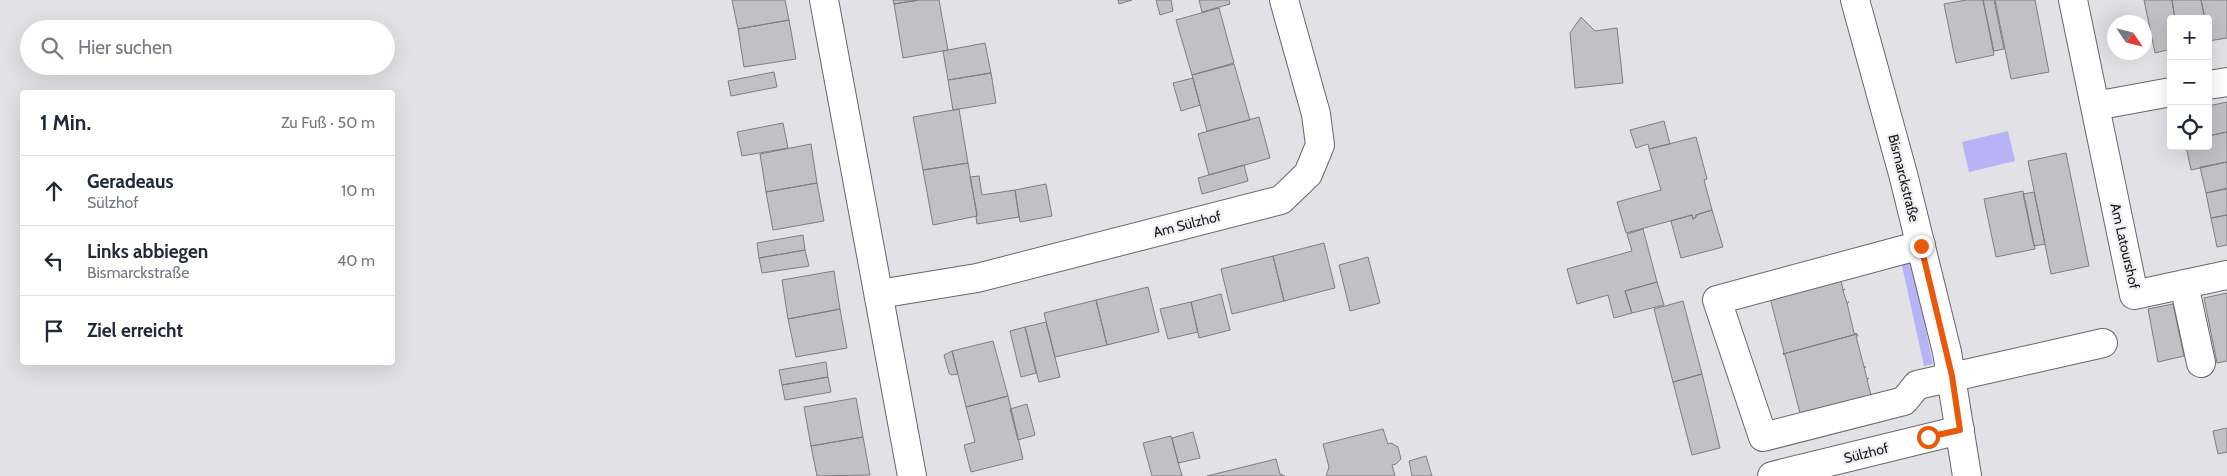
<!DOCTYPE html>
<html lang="de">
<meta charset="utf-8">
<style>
:root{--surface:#fff;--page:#f6f6f7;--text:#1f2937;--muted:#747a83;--line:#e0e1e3}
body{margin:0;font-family:Cabin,sans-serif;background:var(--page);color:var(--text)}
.controls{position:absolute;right:15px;top:15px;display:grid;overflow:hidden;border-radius:5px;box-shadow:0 5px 20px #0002}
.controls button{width:45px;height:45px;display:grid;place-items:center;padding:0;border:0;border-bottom:1px solid var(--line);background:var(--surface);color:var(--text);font:25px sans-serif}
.compass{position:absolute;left:2107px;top:15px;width:45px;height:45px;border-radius:50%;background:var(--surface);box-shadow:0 5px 20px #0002;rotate:125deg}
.stop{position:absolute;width:15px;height:15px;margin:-11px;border:4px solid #ea580c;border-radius:50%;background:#fff}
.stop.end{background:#ea580c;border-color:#fff;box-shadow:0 1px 5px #0008}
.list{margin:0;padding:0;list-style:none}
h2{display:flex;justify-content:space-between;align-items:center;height:65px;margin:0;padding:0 20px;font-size:21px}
h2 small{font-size:16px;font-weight:400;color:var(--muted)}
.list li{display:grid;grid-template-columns:32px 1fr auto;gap:15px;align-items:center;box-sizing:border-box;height:70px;padding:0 20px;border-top:1px solid var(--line)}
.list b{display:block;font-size:19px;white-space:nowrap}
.list p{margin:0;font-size:16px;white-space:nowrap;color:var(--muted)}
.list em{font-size:16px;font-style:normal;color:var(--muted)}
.icon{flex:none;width:28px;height:28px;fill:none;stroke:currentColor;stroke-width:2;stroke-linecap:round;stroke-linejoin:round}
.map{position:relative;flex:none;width:2227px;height:476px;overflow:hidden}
.search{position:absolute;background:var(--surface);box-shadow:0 5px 20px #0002;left:20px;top:20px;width:375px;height:55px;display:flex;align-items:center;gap:12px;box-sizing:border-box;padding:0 18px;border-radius:28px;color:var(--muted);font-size:19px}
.panel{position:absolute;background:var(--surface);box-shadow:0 5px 20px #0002;left:20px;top:90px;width:375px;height:275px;border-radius:5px}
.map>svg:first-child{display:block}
.green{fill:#b7b3f6}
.building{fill:#c1c1c5;stroke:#7e7d82}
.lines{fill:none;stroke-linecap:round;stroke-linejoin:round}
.minor-casing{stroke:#68686c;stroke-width:30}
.minor{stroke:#fff;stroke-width:28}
.route{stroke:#ea580c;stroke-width:6}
.labels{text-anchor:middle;stroke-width:4.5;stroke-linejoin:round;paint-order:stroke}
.street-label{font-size:14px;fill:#171719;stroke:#efeff3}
</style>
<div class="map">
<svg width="2227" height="476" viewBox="0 0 2227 476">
<rect width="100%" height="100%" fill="#e2e1e6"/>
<!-- green -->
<path class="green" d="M2008 131 2015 161 1969 172 1962 142Z
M1911 260 1933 364 1924 366 1901 261Z"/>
<!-- building -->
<path class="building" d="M732 0H785L789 20 738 29Z
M893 0H919L894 4Z
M919 0H939L948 50 903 58 894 4Z
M1118 0H1132L1119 4Z
M1156 0H1171L1173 11 1160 15Z
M1199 0H1229L1230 4 1202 12Z
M1966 0H1983L1994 55 1956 63 1944 4Z
M1983 0H1994L2004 49 1994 51Z
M1995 0H2035L2049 72 2011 79Z
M2144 0H2172L2175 19H2171V49L2155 53Z
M2172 0H2201L2205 19H2175Z
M2201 0H2227V38L2209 41 2208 19H2205Z
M1219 8 1234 63 1192 75 1176 20Z
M1581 17 1595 31 1617 28 1623 83 1575 88 1570 33Z
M789 20 796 59 744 67 738 29Z
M985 43 991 73 948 80 943 51Z
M1234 64 1250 120 1207 131 1192 75Z
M774 72 777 87 731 96 728 81Z
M991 73 996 103 953 110 948 80Z
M1193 78 1200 105 1181 111 1173 83Z
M2227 102V132L2208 136V106Z
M959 109 968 163 923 170 913 117Z
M1259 117 1270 158 1209 175 1198 134Z
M1664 121 1670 144 1649 149 1648 144 1636 148 1630 130Z
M783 123 788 148 742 156 737 132Z
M2227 132V162L2191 170 2186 146H2208V136Z
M1696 137 1707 179 1704 180 1712 210 1696 215V217L1693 219 1692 215 1626 233 1617 202 1661 190 1649 149Z
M811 144 817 183 766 192 760 154Z
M2066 153 2089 266 2051 274 2028 161Z
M2227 162V188L2206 193 2200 167Z
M968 163 977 216 933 225 923 170Z
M1244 165 1248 181 1202 194 1198 178Z
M979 176 982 195 1015 190 1019 217 977 224 976 217 977 214 970 177Z
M817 183 824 221 773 230 766 192Z
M1046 184 1052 216 1020 222 1015 190Z
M2227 189V215L2211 218 2206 193Z
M2023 191 2035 249 1996 257 1984 199Z
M2034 192 2045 244 2034 246 2023 194Z
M1712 210 1723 247 1681 258 1671 221 1692 215 1693 219 1696 217V215Z
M2227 215V245L2217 247 2211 218Z
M1643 229 1657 282 1625 291 1632 313 1614 318 1608 295 1577 304 1567 269 1632 251 1627 234Z
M803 235 805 250 759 258 757 243Z
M1324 243 1335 288 1284 301 1273 256Z
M805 250 809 266 762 273 759 258Z
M1273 256 1284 301 1232 314 1221 269Z
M1368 257 1380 303 1350 311 1339 265Z
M834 271 840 309 788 319 782 280Z
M1840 275 1843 290 1845 289 1843 291 1847 303 1849 302 1847 303 1854 333 1857 334 1783 354 1784 352 1769 294Z
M1657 282 1664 305 1632 313 1625 291Z
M1148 287 1159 332 1107 345 1096 300Z
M2227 293V361L2217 363 2204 298Z
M1221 294 1230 330 1199 338 1191 302Z
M1096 300 1107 345 1055 357 1044 313Z
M1683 301 1702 374 1673 382 1654 309Z
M1191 302 1198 332 1168 339 1160 309Z
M2173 304 2184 356 2158 362 2148 309Z
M840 309 847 348 796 357 788 319Z
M1046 322 1060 377 1039 382 1025 327Z
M1025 327 1036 373 1021 377 1010 331Z
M1857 334 1858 336H1856L1864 367H1866H1864L1867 379 1869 378 1867 380 1871 395 1873 396 1800 413 1785 355 1783 354Z
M993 341 1008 396 966 407 952 351Z
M952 351 958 374 951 375 949 373 944 355Z
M826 362 828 377 782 385 779 370Z
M1702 374 1720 448 1692 455 1673 382Z
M828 377 831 392 785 400 782 385Z
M1008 396 1023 459 971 472 964 445 975 442 966 407Z
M856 398 863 437 811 446 804 407Z
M1027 404 1035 435 1018 440 1010 409Z
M2227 428V452L2218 454 2213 431Z
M1383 429 1388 444 1391 443 1398 447 1401 459 1396 464 1392 465 1395 476H1326L1329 467 1323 444Z
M1193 432 1200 458 1178 463 1172 438Z
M1171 436 1182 476H1152L1143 443Z
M863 437 870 475 817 476 811 446Z
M1426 456 1432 476H1412L1409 461Z
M1276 459 1280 474 1285 476H1207Z"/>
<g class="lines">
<!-- minor casing -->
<g class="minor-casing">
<path id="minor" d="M824 0 912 476
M1855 0 1903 174 1947 352 1967 476
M2073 0 2134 295 2227 275
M2208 85 2227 82
M2095 106 2171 92
M1921 245 1717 300 1763 437 1904 401 1917 385 2103 343
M2184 284 2201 363
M879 294 977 278 1281 200 1308 174 1320 145 1316 114 1284 0
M1772 476 1960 430"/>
</g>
<!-- minor -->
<use href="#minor" class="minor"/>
</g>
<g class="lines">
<!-- route -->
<path class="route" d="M1921 246 1952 376 1960 430 1928 437"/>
</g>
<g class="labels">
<!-- street labels -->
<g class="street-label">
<text transform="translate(1904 178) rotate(76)" y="5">Bismarckstraße</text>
<text transform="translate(1187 224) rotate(-14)" y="5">Am Sülzhof</text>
<text transform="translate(2125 246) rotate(77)" y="5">Am Latourshof</text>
<text transform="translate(1866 453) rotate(-14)" y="5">Sülzhof</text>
</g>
</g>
</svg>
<div class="controls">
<button>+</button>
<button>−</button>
<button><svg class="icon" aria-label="locate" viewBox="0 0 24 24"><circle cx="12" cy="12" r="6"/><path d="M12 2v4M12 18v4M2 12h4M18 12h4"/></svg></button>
</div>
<svg class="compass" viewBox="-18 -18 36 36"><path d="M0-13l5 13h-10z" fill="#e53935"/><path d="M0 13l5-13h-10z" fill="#747a83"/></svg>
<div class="stop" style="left:1928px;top:437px"></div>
<div class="stop end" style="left:1921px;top:246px"></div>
<div class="search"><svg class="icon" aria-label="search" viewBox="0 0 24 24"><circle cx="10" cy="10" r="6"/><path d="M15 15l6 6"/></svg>Hier suchen</div>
<section class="panel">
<h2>1 Min.<small>Zu Fuß · 50 m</small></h2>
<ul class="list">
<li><svg class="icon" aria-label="ahead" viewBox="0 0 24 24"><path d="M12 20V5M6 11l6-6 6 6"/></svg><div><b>Geradeaus</b><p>Sülzhof</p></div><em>10 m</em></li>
<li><svg class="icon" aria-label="left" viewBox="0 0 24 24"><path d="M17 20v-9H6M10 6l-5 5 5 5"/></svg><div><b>Links abbiegen</b><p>Bismarckstraße</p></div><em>40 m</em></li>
<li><svg class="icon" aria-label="arrive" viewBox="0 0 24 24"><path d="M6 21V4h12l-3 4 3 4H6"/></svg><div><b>Ziel erreicht</b></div></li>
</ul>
</section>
</div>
